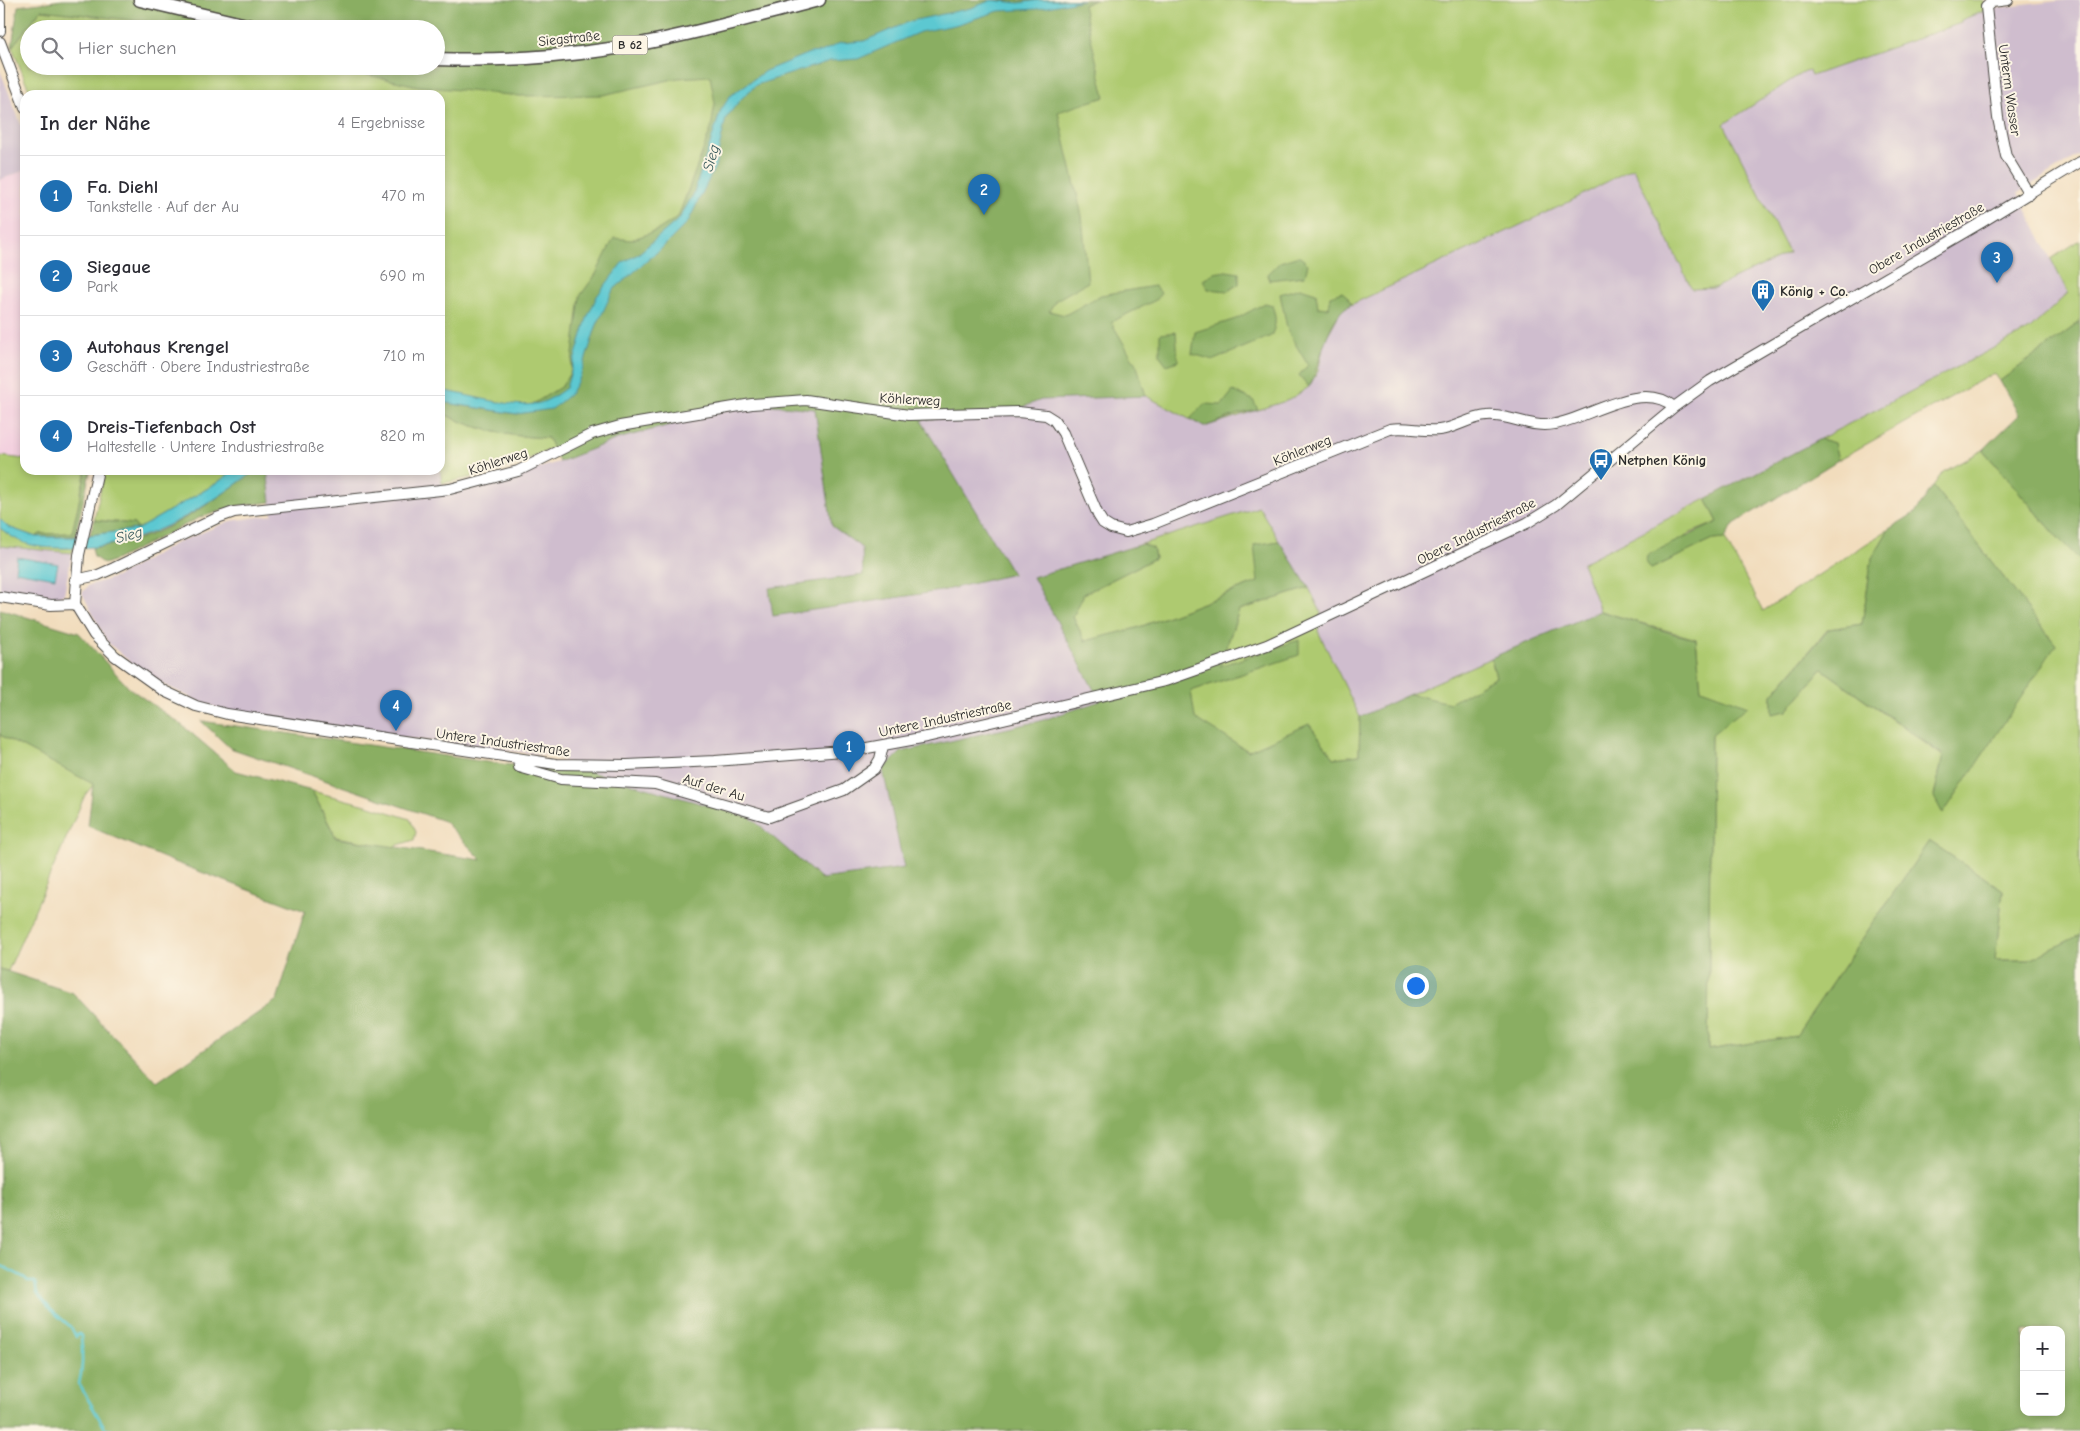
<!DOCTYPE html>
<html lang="de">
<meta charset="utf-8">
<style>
:root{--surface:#fff;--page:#f2f2f3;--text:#2b2b33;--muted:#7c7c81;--line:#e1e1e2;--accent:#1f6fb2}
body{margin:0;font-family:"Comic Neue",sans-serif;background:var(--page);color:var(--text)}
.controls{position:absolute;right:15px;bottom:15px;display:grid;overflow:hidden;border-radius:10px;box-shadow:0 2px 8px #0003}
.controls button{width:45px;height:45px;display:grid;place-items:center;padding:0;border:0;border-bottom:1px solid var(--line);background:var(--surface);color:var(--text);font:25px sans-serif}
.you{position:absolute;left:1415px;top:985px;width:18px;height:18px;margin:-12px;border:4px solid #fff;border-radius:50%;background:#1a73e8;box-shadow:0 0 0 8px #1a73e833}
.badge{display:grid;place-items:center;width:32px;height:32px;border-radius:50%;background:var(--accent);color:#fff;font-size:16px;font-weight:700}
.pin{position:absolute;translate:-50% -41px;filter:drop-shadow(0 1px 2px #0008)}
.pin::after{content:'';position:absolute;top:26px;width:18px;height:15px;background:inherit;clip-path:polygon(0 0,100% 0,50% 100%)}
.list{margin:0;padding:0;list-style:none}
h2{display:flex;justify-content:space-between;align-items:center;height:65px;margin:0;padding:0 20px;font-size:21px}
h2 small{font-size:16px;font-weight:400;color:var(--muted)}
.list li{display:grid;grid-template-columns:32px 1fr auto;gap:15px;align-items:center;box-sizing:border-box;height:80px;padding:0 20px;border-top:1px solid var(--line)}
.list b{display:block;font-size:19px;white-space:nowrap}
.list p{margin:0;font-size:16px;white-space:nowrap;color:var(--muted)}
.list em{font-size:16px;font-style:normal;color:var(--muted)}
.icon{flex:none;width:28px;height:28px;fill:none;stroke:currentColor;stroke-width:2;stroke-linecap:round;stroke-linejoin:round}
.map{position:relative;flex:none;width:2080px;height:1431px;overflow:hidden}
.search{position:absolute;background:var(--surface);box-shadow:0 2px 8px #0003;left:20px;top:20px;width:425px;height:55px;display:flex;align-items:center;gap:12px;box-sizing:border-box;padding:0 18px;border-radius:28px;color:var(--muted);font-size:19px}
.panel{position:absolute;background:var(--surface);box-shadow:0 2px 8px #0003;left:20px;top:90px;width:425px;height:385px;border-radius:15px}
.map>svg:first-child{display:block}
.built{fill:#f3cfdf}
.industrial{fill:#cfbdce}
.green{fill:#aeca70;stroke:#6c7a4e}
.forest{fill:#8aae62;stroke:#5a6c46;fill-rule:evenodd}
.water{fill:#5bc8d1;stroke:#437a7e}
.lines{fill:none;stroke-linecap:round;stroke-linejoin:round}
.stream{stroke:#5bc8d1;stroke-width:2.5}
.minor-casing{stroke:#494641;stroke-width:12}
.major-casing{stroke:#494641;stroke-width:15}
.minor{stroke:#fff;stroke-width:10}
.major{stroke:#fff;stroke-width:12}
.labels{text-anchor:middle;stroke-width:4;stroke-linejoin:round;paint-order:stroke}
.shield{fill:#fcf5e5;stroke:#6a6863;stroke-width:1}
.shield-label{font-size:12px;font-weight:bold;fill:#2b2b2b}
.street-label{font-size:14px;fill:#2b2b2b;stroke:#fcf5e5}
.poi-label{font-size:14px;font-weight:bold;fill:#2b2b2b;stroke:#fcf5e5;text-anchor:start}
.water-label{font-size:15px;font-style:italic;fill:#395a5d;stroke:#fcf5e5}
</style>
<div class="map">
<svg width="2080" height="1431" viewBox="0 0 2080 1431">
<rect width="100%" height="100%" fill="#fcf5e5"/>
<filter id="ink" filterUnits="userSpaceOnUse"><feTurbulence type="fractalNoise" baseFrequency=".02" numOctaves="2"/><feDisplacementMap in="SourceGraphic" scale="10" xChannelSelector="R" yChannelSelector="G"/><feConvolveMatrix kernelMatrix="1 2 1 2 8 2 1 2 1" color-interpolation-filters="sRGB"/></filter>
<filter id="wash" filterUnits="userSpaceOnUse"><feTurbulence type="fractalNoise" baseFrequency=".0096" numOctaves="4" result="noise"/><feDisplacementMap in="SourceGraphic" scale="20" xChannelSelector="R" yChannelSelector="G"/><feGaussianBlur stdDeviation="1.12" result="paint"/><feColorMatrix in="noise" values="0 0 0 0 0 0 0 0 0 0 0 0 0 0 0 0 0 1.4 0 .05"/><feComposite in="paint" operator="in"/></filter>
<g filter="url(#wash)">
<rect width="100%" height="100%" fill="#f1dcbc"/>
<!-- built -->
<path class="built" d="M25 170V459L0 456V180Z"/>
<!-- industrial -->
<path class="industrial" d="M2067 0H2080V154L2018 193 2068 293 2030 329 1582 563 1600 611 1360 717 1318 631 1321 612 1259 507 1034 577 1100 701 1040 721 901 752 883 770 904 868 821 879 751 818 587 771 552 756 255 720 202 703 148 677 107 642 82 593 89 585 116 577 176 543 230 521 272 515 267 470H440L444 493 465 490 559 462 617 439 753 403 816 409 832 526 862 548 863 576 769 588 773 616 941 591 1013 574 920 420 1017 409 1041 400 1146 396 1204 427 1238 414 1258 410 1318 371 1325 340 1342 309 1565 204 1633 168 1692 289 1789 253 1724 124 1805 71 1940 28 1978 10Z
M0 70 25 135V170L0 180Z
M0 546 72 553 64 594 53 601 0 594Z"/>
<!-- green -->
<path class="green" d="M996 0H1983L1984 11 1961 20V23L1811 76 1809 70 1805 71 1724 124 1789 253 1714 288 1692 289 1633 168 1565 204 1342 309 1325 340 1318 371 1309 387 1289 400 1204 427 1146 396 1143 388 549 411 440 399V95H31L12 47 41 10C86 13 132 17 176 29H29V66H327L411 83Z
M2080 240V322L2000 381 1994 373 1838 460 1834 443 1820 439 2030 329 2068 293 2051 259Z
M440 412C479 431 505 436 548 438L553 448C517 466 482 477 442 483L440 470Z
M1983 450 2061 541 2080 560V935L2029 960H1995L2003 890 1929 841 1796 1036 1708 1050 1711 734 1701 689 1696 639 1600 611 1582 563 1706 499 1718 522 1688 534 1651 569 1712 540 1725 539 1763 611 1889 529 1872 558 1862 624 1828 629 1772 695V713L1787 711 1822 669 1943 756 1934 796 2056 645 1933 486 1943 472Z
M0 456 25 459V470H86L72 533 40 534 36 537 8 527 0 519Z
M105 470H234L217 483 138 529 134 524 94 520Z
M1259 507 1279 541 1265 544 1258 582 1137 628 1085 642 1073 617 1084 594 1155 558 1153 548 1142 544Z
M0 528C25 548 43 548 74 548L72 553 0 546Z
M1309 588 1321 612 1318 631 1360 717 1359 755 1334 758 1309 725 1248 751 1194 718 1191 691 1298 655 1220 666 1239 610Z
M1491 658 1496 677 1450 704 1410 694Z
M0 735 94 784 85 795 8 971 0 969Z
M312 791 370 806 410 819 416 832 414 840 392 847 336 837Z"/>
<!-- forest -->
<path class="forest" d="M63 0H1095L1083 5 1105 97 1058 112 1082 216 1088 282 1056 300 1049 311 1065 315 1101 295 1155 286 1161 293 1156 300 1111 322 1137 366 1146 396 1041 400 1017 409 921 420 1013 574 941 591 773 616 769 588 863 575 862 548 832 526 815 409 753 403 617 439 559 462 548 438C505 436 479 431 440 412V402L517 414 562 386 571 371 580 296 596 274 614 238 631 240 658 230 678 217 711 129 715 103 710 76 678 78 603 95 520 96 418 86 327 66H436V29H176L148 22 41 10 12 47 18 6Z
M1299 256 1308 264 1305 276 1269 280 1268 274 1280 262Z
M1226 271 1239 273V284L1228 291 1208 289 1203 280 1214 273Z
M1300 288 1316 293 1318 307 1328 308 1330 296 1342 292 1347 296 1351 304C1325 318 1322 363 1309 387L1299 375 1308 365 1288 332 1280 294Z
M1265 303 1272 305C1276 317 1277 324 1271 336L1214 360 1192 354 1195 332 1236 319Z
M2080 322V560L2061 541 1983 450 2019 415 2000 381Z
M1176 332 1178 361 1167 365 1160 356V334Z
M1233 391 1253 400 1258 410 1238 414 1204 427 1190 419 1204 404 1222 405Z
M1820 439 1834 443 1838 460 1734 524 1725 539 1712 540 1651 569 1646 562 1647 555 1718 522 1706 499Z
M256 470H267L271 502 237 506 201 517 115 560 104 564 94 557 92 548C108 545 125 543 141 538 183 524 220 496 256 470Z
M86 471 90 472 75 536 36 537 40 534 72 533Z
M1933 486 2056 645 1943 814 1934 797 1943 755 1822 669 1787 711 1772 714V695L1829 629 1862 624 1872 558 1889 529 1916 512Z
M94 520 134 524 138 529 90 535Z
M1279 541 1309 588 1239 610 1220 666 1299 640V655L1191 691 1195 718 1248 751 1309 724 1334 758 1359 755 1360 717 1410 694 1450 703 1496 677 1491 658 1600 611 1675 634 1696 639 1701 689 1748 706 1711 735 1708 1050 1796 1036 1929 841 2003 890 1995 960H2029L2080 935V1431H0V969L73 993 157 1082 277 1000 305 911 169 860 88 826 93 784 0 735V609L79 633 129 688 183 726 236 771 312 791 336 838 482 860 444 821 230 748 201 721 501 764 587 771 751 818 821 879 904 868 883 770 901 752 1040 721 1100 701 1033 577 1142 544 1153 548 1155 558 1084 594 1073 617 1085 641 1137 628 1258 582 1254 545ZM2024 1330H2061V1412H2024Z"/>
<!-- water -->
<path class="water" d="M992 0 1019 3 1038 0H1083L1037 9 999 11 955 25 920 32 858 59 830 61 756 85 740 100 726 118 715 167 688 222 662 248 613 290 596 327 580 377 570 394 552 409 517 414 440 402V390C466 394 510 408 534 404 546 403 556 395 566 388L587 318 597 296 622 263 638 254 679 219 693 195 721 110 730 96 765 71 809 53 821 52 840 43 864 41 911 21 971 8Z
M234 470H256C199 512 141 550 68 548 39 548 23 547 0 528V519L8 527 36 537H74L138 529 217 483Z
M17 557 58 564 55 578 15 571Z"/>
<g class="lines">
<!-- stream -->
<path class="stream" d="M0 1265 25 1278 28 1282H35L37 1293 51 1310 71 1327 76 1337 79 1334 81 1336C83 1353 83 1368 79 1384L105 1428 114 1431"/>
</g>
</g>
<g filter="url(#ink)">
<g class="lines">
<!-- minor casing -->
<g class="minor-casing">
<path id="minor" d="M2008 0 1992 2 1986 7 1998 118 2006 156 2029 194
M0 6V31
M0 42 25 108
M98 470 79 555 75 604 94 635 115 656 164 691 196 706 227 714 556 764 627 765 715 761 856 750 927 737 1165 681 1267 645 1527 523 1556 505 1674 407 1710 381 1982 222 2080 162
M75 580 98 575 114 568 217 518 234 512 450 489 518 471 592 434 620 426 752 404 806 400 909 415 1018 412 1046 415 1054 420 1063 433 1098 515 1103 523 1111 528 1126 532 1153 524 1390 429C1407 426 1422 432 1439 430 1456 428 1470 417 1487 416 1510 414 1531 429 1555 424 1589 418 1643 379 1674 407
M0 597 51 605 75 604
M518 759 519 767 561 779 655 784 769 817 844 790 874 769 880 759 883 746"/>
</g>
<!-- major casing -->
<g class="major-casing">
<path id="major" d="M140 0 263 29
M436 59C492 61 549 58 603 50 675 40 748 18 819 0"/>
</g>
<!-- minor -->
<use href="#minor" class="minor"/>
<!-- major -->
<use href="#major" class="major"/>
</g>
</g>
<!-- icons -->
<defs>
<g id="building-pin" transform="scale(1.25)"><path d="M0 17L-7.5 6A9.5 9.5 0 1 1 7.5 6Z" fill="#1f6fb2" stroke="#fcf5e5"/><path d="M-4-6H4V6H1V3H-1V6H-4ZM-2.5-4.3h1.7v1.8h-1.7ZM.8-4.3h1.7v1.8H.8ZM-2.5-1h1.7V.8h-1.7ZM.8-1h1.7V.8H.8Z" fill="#fff"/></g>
<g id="bus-pin" transform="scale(1.25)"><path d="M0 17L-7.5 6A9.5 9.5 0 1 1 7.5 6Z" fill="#1f6fb2" stroke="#fcf5e5"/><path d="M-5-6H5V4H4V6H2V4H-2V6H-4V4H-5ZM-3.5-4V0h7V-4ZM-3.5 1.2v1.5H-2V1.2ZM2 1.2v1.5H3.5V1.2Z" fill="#fff"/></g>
</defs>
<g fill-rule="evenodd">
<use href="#building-pin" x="1763" y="291"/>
<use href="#bus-pin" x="1601" y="460"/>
</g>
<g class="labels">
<!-- shield labels -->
<rect class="shield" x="612.5" y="35.5" width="35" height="19" rx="4"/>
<g class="shield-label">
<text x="630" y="49">B 62</text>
</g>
<!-- street labels -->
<g class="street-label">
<text transform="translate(569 38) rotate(-6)" y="5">Siegstraße</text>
<text transform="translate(2010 90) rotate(82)" y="5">Unterm Wasser</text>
<text transform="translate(1926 238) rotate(-30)" y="5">Obere Industriestraße</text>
<text transform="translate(910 399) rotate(3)" y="5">Köhlerweg</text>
<text transform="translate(1302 450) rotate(-22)" y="5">Köhlerweg</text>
<text transform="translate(498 461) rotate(-18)" y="5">Köhlerweg</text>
<text transform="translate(1476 531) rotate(-27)" y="5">Obere Industriestraße</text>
<text transform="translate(945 718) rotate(-12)" y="5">Untere Industriestraße</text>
<text transform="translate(503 742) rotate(8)" y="5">Untere Industriestraße</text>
<text transform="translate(714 787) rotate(17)" y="5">Auf der Au</text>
</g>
<!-- poi labels -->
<g class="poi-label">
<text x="1780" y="296">König + Co.</text>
<text x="1618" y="465">Netphen König</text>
</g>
<!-- water labels -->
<g class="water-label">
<text transform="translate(711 158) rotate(-74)" y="5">Sieg</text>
<text transform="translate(129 535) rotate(-15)" y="5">Sieg</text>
</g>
</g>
</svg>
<div class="controls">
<button>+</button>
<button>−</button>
</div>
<div class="you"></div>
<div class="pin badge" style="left:849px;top:772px">1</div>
<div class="pin badge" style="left:984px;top:215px">2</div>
<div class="pin badge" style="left:1997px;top:283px">3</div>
<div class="pin badge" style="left:396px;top:731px">4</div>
<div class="search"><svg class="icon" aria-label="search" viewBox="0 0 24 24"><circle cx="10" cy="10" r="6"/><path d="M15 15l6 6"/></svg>Hier suchen</div>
<section class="panel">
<h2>In der Nähe<small>4 Ergebnisse</small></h2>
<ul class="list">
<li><span class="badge">1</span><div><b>Fa. Diehl</b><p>Tankstelle · Auf der Au</p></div><em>470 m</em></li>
<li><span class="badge">2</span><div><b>Siegaue</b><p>Park</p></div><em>690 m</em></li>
<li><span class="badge">3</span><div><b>Autohaus Krengel</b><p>Geschäft · Obere Industriestraße</p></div><em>710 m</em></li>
<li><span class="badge">4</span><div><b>Dreis-Tiefenbach Ost</b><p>Haltestelle · Untere Industriestraße</p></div><em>820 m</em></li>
</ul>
</section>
</div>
